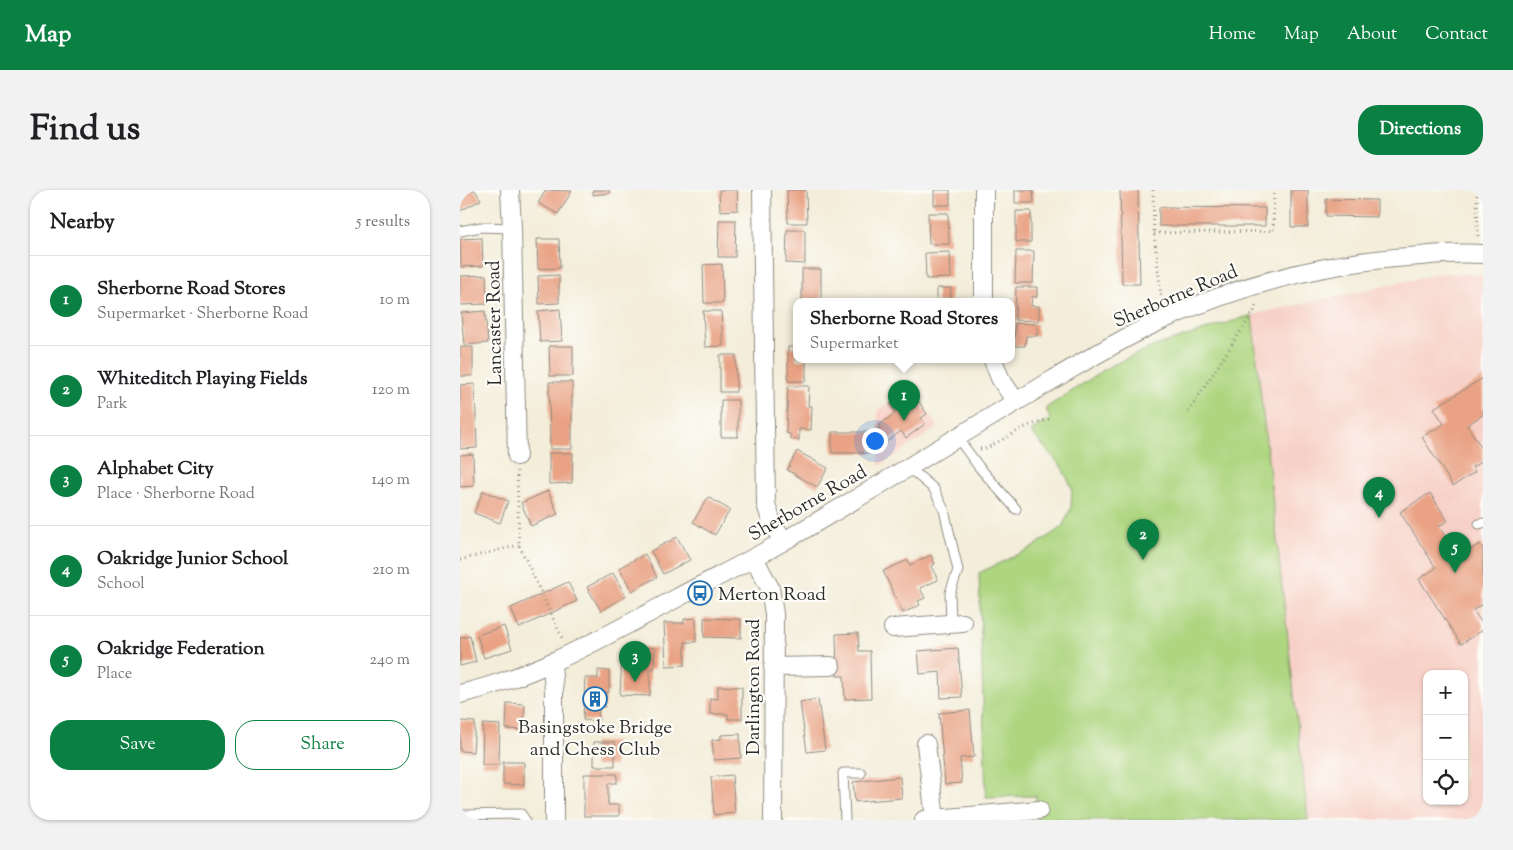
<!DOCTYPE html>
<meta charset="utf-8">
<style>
:root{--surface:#fff;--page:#f2f2f2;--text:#202124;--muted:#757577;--line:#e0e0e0;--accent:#0b8043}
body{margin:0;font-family:"Sorts Mill Goudy",serif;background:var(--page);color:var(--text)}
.controls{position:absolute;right:15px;bottom:15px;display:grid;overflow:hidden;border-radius:10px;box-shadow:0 1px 4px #0004}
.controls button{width:45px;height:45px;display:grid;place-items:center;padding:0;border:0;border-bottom:1px solid var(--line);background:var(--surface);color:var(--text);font:25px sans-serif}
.you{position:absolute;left:414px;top:250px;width:18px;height:18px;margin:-12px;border:4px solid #fff;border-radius:50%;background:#1a73e8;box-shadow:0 0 0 8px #1a73e833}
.badge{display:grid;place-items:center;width:32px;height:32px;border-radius:50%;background:var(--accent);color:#fff;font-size:16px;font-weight:700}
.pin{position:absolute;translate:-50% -41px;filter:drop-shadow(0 1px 2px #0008)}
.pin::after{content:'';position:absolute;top:26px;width:18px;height:15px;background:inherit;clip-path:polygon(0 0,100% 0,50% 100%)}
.popup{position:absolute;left:333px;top:108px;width:222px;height:65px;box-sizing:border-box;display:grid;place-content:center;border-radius:10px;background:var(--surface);filter:drop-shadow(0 1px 4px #0005);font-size:16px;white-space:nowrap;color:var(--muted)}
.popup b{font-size:19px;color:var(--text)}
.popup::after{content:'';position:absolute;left:50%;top:100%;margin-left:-10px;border:10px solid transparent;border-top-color:var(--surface)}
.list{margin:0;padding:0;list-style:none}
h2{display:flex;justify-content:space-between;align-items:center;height:65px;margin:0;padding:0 20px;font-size:21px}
h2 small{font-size:16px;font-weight:400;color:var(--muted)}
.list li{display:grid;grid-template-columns:32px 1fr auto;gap:15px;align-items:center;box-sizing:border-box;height:90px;padding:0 20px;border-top:1px solid var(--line)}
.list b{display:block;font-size:19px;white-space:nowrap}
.list p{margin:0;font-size:16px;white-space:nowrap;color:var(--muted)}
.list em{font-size:16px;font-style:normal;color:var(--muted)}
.actions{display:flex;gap:10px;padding:15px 20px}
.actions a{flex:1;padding:11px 0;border:1px solid var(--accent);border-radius:20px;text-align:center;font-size:18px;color:var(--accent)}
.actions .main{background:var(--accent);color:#fff}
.icon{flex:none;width:28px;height:28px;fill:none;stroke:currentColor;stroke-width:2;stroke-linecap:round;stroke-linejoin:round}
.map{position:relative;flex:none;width:1023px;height:630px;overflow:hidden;border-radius:20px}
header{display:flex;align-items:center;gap:30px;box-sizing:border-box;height:70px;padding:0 25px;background:var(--accent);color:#fff}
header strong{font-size:24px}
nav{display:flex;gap:28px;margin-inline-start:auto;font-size:18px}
.intro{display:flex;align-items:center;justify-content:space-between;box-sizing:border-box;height:120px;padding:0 30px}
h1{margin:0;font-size:35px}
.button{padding:12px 22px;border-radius:20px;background:var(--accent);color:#fff;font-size:18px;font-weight:700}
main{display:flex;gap:30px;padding:0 30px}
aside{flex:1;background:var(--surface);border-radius:20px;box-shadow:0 1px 4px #0004}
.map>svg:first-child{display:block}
.built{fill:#f7d1c7;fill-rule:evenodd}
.green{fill:#aed681;stroke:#6c8056}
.building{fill:#e9a284}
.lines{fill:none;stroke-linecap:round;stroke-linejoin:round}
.service-casing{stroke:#8f8c82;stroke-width:11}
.minor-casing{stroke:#8f8c82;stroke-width:20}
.path{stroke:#8f8c82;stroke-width:3;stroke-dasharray:1 4;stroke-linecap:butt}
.service{stroke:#fff;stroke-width:9}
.minor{stroke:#fff;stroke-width:18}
.labels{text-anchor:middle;stroke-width:4.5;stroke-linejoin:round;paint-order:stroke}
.street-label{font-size:19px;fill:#2b2b2b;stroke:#fdfcf7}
.poi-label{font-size:19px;fill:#2b2b2b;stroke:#fdfcf7;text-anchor:start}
</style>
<header>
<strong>Map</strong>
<nav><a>Home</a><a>Map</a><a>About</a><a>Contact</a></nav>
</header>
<div class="intro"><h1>Find us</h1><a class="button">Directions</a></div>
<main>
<aside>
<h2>Nearby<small>5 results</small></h2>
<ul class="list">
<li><span class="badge">1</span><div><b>Sherborne Road Stores</b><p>Supermarket · Sherborne Road</p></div><em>10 m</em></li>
<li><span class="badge">2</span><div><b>Whiteditch Playing Fields</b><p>Park</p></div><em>120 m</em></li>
<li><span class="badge">3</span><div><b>Alphabet City</b><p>Place · Sherborne Road</p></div><em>140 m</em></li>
<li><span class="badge">4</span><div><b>Oakridge Junior School</b><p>School</p></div><em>210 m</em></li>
<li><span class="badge">5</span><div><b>Oakridge Federation</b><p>Place</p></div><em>240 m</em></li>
</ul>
<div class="actions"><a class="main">Save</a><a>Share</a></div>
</aside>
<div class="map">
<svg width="1023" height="630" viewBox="0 0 1023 630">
<rect width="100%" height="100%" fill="#fdfcf7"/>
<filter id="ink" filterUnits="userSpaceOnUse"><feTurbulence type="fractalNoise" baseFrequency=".02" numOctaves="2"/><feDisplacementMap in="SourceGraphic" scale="10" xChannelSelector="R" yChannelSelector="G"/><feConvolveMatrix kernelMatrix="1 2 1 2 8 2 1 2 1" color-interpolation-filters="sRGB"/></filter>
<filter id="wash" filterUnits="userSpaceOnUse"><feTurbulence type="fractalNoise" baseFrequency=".0096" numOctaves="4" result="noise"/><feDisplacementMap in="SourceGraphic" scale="20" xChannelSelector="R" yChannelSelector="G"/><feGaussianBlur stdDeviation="1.12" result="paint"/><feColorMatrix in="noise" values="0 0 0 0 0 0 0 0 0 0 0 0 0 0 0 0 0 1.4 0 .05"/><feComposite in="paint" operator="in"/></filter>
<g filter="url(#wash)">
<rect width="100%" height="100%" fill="#f3edd9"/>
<!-- built -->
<path class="built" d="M983 83 1023 85V630H848L792 125ZM967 484H1004V611H967Z
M453 199 478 237 419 276 418 220Z"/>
<!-- green -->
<path class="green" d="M792 125 848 630H577L576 606 526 607 519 383 573 357 602 337 611 318 612 298 601 276 570 241 590 229 586 218 650 176 692 157Z"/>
<g id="blocks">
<!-- building -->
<path class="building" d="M0 0H15L21 10 0 21Z
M86 0 112 1 98 24 78 13Z
M133 0H149L150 3 133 5Z
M259 0H277L278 20 260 21Z
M327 0H346L347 33H328Z
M474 0H490V15H474Z
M555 0H573L574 13H555Z
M660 0H678L680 94H662Z
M831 0H848V37H831Z
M866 9 917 10V27L866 26Z
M699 17 805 18V36H699Z
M556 21H571V52H556Z
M468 23H488L489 54H469Z
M259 30H276L275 67H258Z
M327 40H345V74L326 73Z
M22 48 23 76 1 77 0 49Z
M77 49H99L100 78 78 79Z
M556 61H574L573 93H555Z
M490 62 491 88 466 89 465 63Z
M262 74 263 113H244L243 75Z
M342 79H361V112H342Z
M26 85 27 114 0 115V86Z
M99 85V113L79 114 78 86Z
M556 97H577V107H572L571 116H579V131L555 130Z
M477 98H491L490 112H477Z
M100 119 102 151 80 152 78 121Z
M25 121 28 153 4 155 1 123Z
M243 121H261L263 156 245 157Z
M555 133 577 134V146H566L565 156H554Z
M89 156H113V186H90Z
M0 157H13V186H0Z
M328 157H336V170H346V191H328Z
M260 165H276V202H260Z
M1023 188V225L1007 235 1023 260V271L1012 277 1015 282 993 296 962 247 984 234 974 218Z
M89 192H112V259H90Z
M15 194 17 258 0 259V195Z
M328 196H349L348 216H352L351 240 339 239V250L330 249V244L326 243Z
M452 201 467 224 461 228 465 234 446 248 441 241 421 256 419 235 435 223 430 214Z
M261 210H278V247H261Z
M372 242H411V263H372Z
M337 261 368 278 357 297 327 280Z
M89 263H113L112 293 89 294Z
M13 264 14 296 0 297V265Z
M23 301 48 311 40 333 14 323Z
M88 301 98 324 71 336 61 313Z
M970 303 988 331 979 336 998 367 1020 354 1023 359V414L1013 420 1023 435V440L1001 454 959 389 976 378 940 322Z
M248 307 270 320 255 345 233 332Z
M217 347 230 370 203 384 191 361Z
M185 364 197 387 172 401 159 378Z
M471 365 475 374 471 376 478 390 460 398 465 408 458 411 460 415 443 423 423 381 448 370 450 375Z
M153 383 166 406 141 421 127 397Z
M108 392 117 411 59 438 51 418Z
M236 428V452H225V475L206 476 204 433H224V429Z
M244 428 281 429V448L244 447Z
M44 436 52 459 24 468 17 445Z
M398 443 399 461H410L411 508 385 509 384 486H377L376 444Z
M10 446 16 472 0 476V448Z
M183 457 195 458 194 479H190V506L160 505 162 465 183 466Z
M498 458 502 507 481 508 480 482 460 484 458 461Z
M138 480 149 481V502H146L145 517H139L138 531 123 530 125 488H138Z
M258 496 282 497V529H268V524H250V508L258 509Z
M358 509 365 560 347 562 340 512Z
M47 513 65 514 63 540 46 539Z
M510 520 514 567 500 568 502 593 485 594 479 523Z
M0 531 15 532 13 562 0 561Z
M23 534 40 535 39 575H22Z
M280 544 281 568 254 570 252 550 261 549V545Z
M134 552H155V576H134Z
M43 572H64V595L43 594Z
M124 584H157V593H148V615H159V626H124Z
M272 585 275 623 254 625 251 587Z
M440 587 442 608 395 612 393 592Z"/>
</g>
</g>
<g filter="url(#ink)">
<use href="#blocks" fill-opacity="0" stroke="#8f8c82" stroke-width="1"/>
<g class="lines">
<!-- service casing -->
<g class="service-casing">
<path id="service" d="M0 41 21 37 52 38
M497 247 519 277 556 319
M450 276 454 282 474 299 484 320 498 380 490 403 491 433
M1019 334 1023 333
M0 625 61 624 65 630
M385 630 383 583H401"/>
</g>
<!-- minor casing -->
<g class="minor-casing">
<path id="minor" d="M50 0 52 38 57 266
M302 0 306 314 313 336 324 351
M524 0V112
M533 170 540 188 556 212
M294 368 310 398 314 424 313 630
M433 438 503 433
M92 473 94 501V630
M313 477 371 476
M0 504C78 486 147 445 217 408 252 389 288 372 322 352 365 328 407 302 449 277 497 247 546 218 594 189 630 168 666 146 704 129 785 93 871 71 961 66 981 64 1002 63 1023 64
M466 554 475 629
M464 630 579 620"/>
</g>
<!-- path -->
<path class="path" d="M693 0 694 43 702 114
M1017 0 1018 49
M694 43 813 41 814 0
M728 222 794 121 796 114
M520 259H525L567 236 590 229
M57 281 59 355 103 450
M0 370 59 355"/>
<!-- service -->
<use href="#service" class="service"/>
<!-- minor -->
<use href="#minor" class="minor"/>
</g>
</g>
<!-- icons -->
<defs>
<g id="bus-ring" transform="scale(1.25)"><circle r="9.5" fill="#fdfcf7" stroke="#1f6fb2" stroke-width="1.5"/><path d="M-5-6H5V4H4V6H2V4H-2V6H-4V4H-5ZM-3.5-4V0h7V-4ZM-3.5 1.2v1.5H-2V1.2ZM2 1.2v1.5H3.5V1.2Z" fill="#1f6fb2"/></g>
<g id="building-ring" transform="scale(1.25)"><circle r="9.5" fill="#fdfcf7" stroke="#1f6fb2" stroke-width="1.5"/><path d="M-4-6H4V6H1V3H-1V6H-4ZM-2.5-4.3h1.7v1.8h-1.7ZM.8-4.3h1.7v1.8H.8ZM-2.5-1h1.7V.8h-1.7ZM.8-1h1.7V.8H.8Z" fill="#1f6fb2"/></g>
</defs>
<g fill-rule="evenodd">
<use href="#bus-ring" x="240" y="403"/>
<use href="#building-ring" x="135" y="509"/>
</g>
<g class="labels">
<!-- street labels -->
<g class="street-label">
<text transform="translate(715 105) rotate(-23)" y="7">Sherborne Road</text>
<text transform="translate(33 133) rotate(-91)" y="7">Lancaster Road</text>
<text transform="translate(347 312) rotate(-30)" y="7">Sherborne Road</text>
<text transform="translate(292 497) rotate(-90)" y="7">Darlington Road</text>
</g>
<!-- poi labels -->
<g class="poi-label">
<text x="258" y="410">Merton Road</text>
<text x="135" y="543" text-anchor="middle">Basingstoke Bridge<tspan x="135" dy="22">and Chess Club</tspan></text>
</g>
</g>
</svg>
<div class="controls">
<button>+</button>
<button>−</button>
<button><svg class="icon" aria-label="locate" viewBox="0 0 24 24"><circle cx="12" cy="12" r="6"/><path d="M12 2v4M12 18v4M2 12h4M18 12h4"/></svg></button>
</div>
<div class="you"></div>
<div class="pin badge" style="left:444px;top:231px">1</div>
<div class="popup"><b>Sherborne Road Stores</b>Supermarket</div>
<div class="pin badge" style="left:683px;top:370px">2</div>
<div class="pin badge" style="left:175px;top:492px">3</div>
<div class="pin badge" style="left:919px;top:328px">4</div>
<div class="pin badge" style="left:995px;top:383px">5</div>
</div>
</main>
